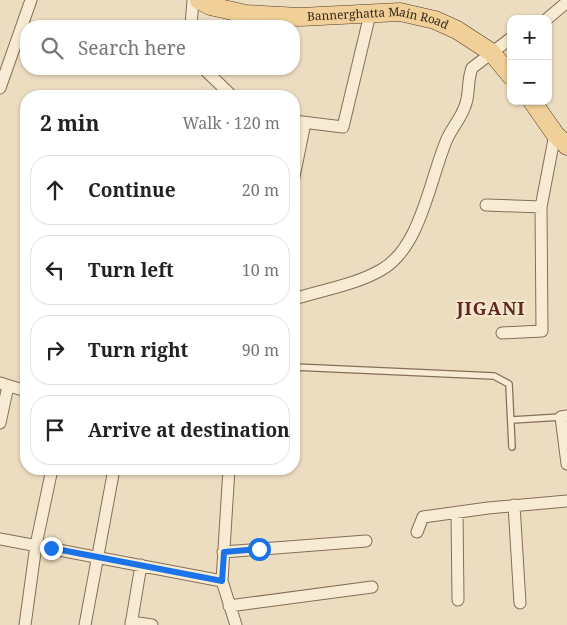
<!DOCTYPE html>
<meta charset="utf-8">
<style>
:root{--surface:#fff;--page:#f6f6f6;--text:#222;--muted:#767676;--line:#e0e0e0}
body{margin:0;font-family:"Noto Serif",serif;background:var(--page);color:var(--text)}
.controls{position:absolute;right:15px;top:15px;display:grid;overflow:hidden;border-radius:10px;box-shadow:0 1px 4px #0004}
.controls button{width:45px;height:45px;display:grid;place-items:center;padding:0;border:0;border-bottom:1px solid var(--line);background:var(--surface);color:var(--text);font:25px sans-serif}
.stop{position:absolute;width:15px;height:15px;margin:-11px;border:4px solid #1a73e8;border-radius:50%;background:#fff}
.stop.end{background:#1a73e8;border-color:#fff;box-shadow:0 1px 5px #0008}
.list{margin:0;padding:0;list-style:none}
h2{display:flex;justify-content:space-between;align-items:center;height:65px;margin:0;padding:0 20px;font-size:21px}
h2 small{font-size:16px;font-weight:400;color:var(--muted)}
.list li{display:grid;grid-template-columns:32px 1fr auto;gap:15px;align-items:center;box-sizing:border-box;height:70px;margin:0 10px 10px;padding:0 10px;border:1px solid var(--line);border-radius:20px}
.list b{display:block;font-size:19px;white-space:nowrap}
.list em{font-size:16px;font-style:normal;color:var(--muted)}
.icon{flex:none;width:28px;height:28px;fill:none;stroke:currentColor;stroke-width:2;stroke-linecap:round;stroke-linejoin:round}
.map{position:relative;flex:none;width:567px;height:625px;overflow:hidden}
.search{position:absolute;background:var(--surface);box-shadow:0 1px 4px #0004;left:20px;top:20px;width:280px;height:55px;display:flex;align-items:center;gap:12px;box-sizing:border-box;padding:0 18px;border-radius:20px;color:var(--muted);font-size:19px}
.panel{position:absolute;background:var(--surface);box-shadow:0 1px 4px #0004;left:20px;top:90px;width:280px;height:385px;border-radius:20px}
.map>svg:first-child{display:block}
.lines{fill:none;stroke-linecap:round;stroke-linejoin:round}
.service-casing{stroke:#856e58;stroke-width:8}
.minor-casing{stroke:#856e58;stroke-width:13}
.primary-casing{stroke:#533c2d;stroke-width:19}
.service{stroke:#f8ebd3;stroke-width:5.5}
.minor{stroke:#f8ebd3;stroke-width:11}
.primary{stroke:#f0cf98;stroke-width:18}
.route{stroke:#1a73e8;stroke-width:6}
.labels{text-anchor:middle;stroke-width:4;stroke-linejoin:round;paint-order:stroke}
.street-label{font-size:12px;fill:#35271d;stroke:#f4e7cf}
.district-label{font-size:18px;font-weight:bold;letter-spacing:1px;fill:#60271d;stroke:#f4e7cf}
</style>
<div class="map">
<svg width="567" height="625" viewBox="0 0 567 625">
<rect width="100%" height="100%" fill="#edddc0"/>
<g class="lines">
<!-- service casing -->
<g class="service-casing">
<path id="service" d="M294 367 494 376 509 384 512 447
M512 420 561 417"/>
</g>
<!-- minor casing -->
<g class="minor-casing">
<path id="minor" d="M547 19 567 2
M191 26 193 0
M204 69 232 96
M0 88 31 0
M294 121 343 127 370 14
M294 177 305 123
M486 205 541 207 555 134
M294 299C322 290 355 285 381 270 421 248 430 178 447 139 452 128 461 118 465 106 470 94 467 80 472 68L511 38
M502 333 542 331 541 207
M0 383 26 391
M567 416 561 417 567 464
M0 423 8 386
M514 505 520 603
M457 512 458 600
M417 532 423 517 488 508 567 501
M0 539 222 581 236 625
M223 552 366 541
M222 581 229 469
M229 606 372 587
M131 622 152 625
M25 625 36 545 52 469
M85 625 114 469
M131 625 141 565"/>
</g>
<!-- primary casing -->
<g class="primary-casing">
<g id="primary">
<path id="s1" d="M199 0 210 6 246 14 300 17 400 12 435 20 457 30 491 52 511 76"/>
<path d="M532 101 555 134 567 146"/>
</g>
</g>
<!-- service -->
<use href="#service" class="service"/>
<!-- minor -->
<use href="#minor" class="minor"/>
<!-- primary -->
<use href="#primary" class="primary"/>
</g>
<g class="lines">
<!-- route -->
<path class="route" d="M51 548 222 581 224 552 259 549"/>
</g>
<g class="labels">
<!-- street labels -->
<g class="street-label">
<text dy="4" stroke="none"><textPath href="#s1" startOffset="182">Bannerghatta Main Road</textPath></text>
</g>
<!-- district labels -->
<g class="district-label">
<text x="491" y="315">JIGANI</text>
</g>
</g>
</svg>
<div class="controls">
<button>+</button>
<button>−</button>
</div>
<div class="stop" style="left:259px;top:549px"></div>
<div class="stop end" style="left:51px;top:548px"></div>
<div class="search"><svg class="icon" aria-label="search" viewBox="0 0 24 24"><circle cx="10" cy="10" r="6"/><path d="M15 15l6 6"/></svg>Search here</div>
<section class="panel">
<h2>2 min<small>Walk · 120 m</small></h2>
<ul class="list">
<li><svg class="icon" aria-label="ahead" viewBox="0 0 24 24"><path d="M12 20V5M6 11l6-6 6 6"/></svg><div><b>Continue</b></div><em>20 m</em></li>
<li><svg class="icon" aria-label="left" viewBox="0 0 24 24"><path d="M17 20v-9H6M10 6l-5 5 5 5"/></svg><div><b>Turn left</b></div><em>10 m</em></li>
<li><svg class="icon" aria-label="right" viewBox="0 0 24 24"><path d="M7 20v-9h11M14 6l5 5-5 5"/></svg><div><b>Turn right</b></div><em>90 m</em></li>
<li><svg class="icon" aria-label="arrive" viewBox="0 0 24 24"><path d="M6 21V4h12l-3 4 3 4H6"/></svg><div><b>Arrive at destination</b></div></li>
</ul>
</section>
</div>
